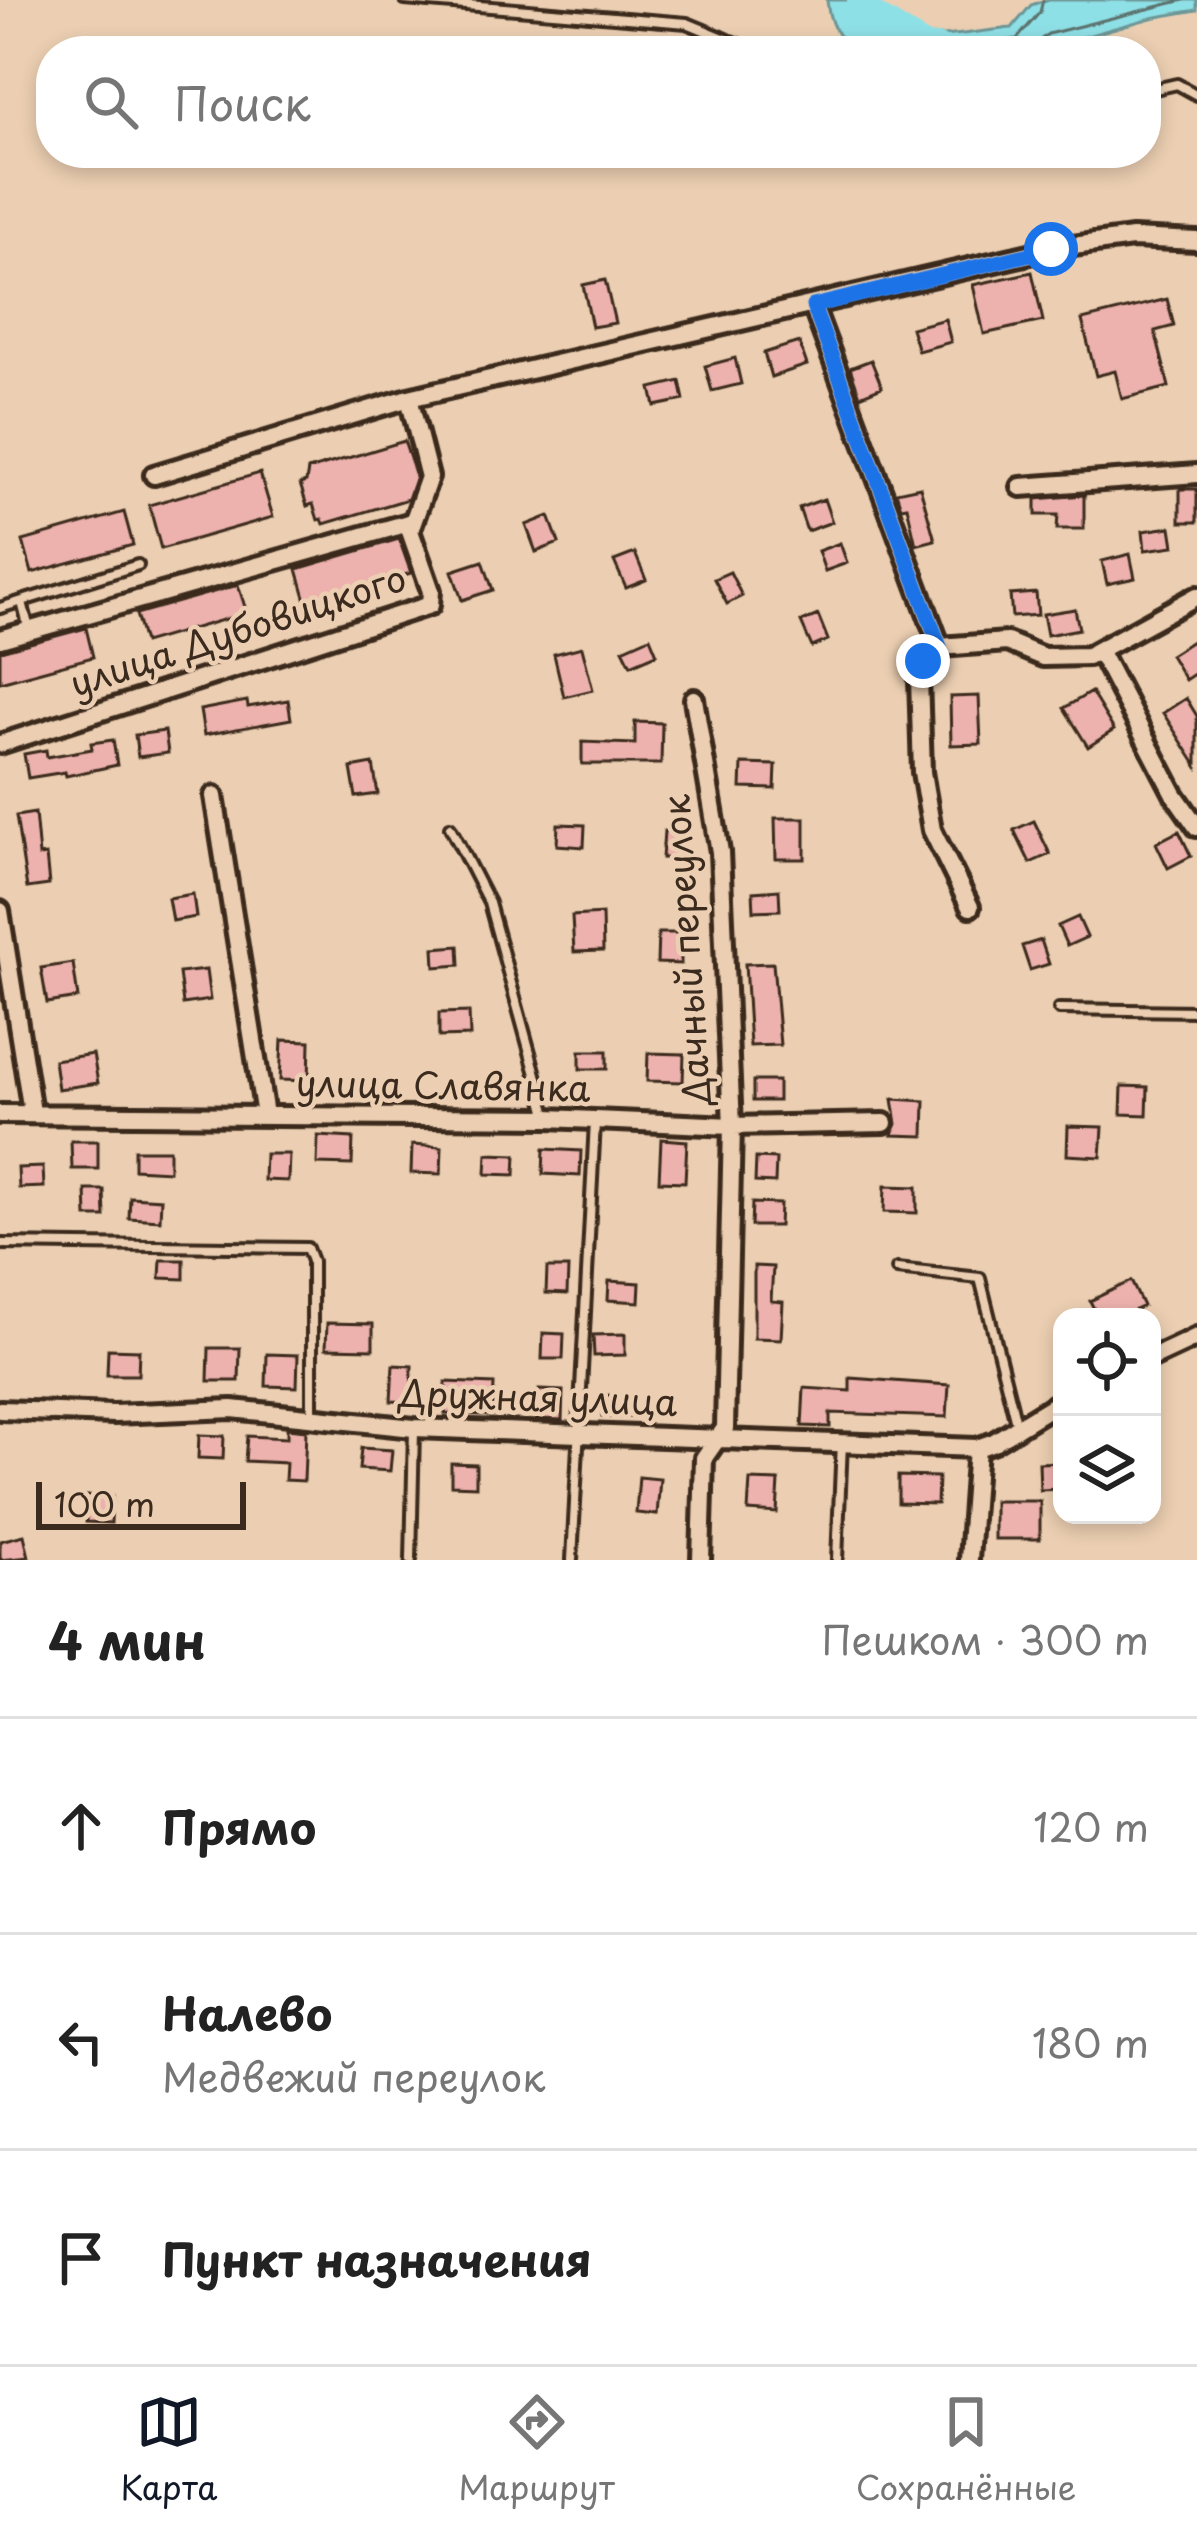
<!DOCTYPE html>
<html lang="ru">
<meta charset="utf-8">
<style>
:root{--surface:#fff;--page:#f6f6f6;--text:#222;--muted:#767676;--line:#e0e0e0;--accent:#111827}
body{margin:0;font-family:"Playpen Sans",sans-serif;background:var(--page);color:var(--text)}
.controls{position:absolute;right:36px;bottom:36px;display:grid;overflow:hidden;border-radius:24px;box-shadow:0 6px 18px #0003}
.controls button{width:108px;height:108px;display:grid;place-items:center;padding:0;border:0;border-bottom:3px solid var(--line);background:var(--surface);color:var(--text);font:60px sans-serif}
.scale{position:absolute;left:36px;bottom:30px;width:210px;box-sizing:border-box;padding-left:12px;border:6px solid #3b2a1e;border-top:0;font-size:33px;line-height:42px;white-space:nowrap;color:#3b2a1e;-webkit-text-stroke:9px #eccfb2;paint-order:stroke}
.stop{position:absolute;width:36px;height:36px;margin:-27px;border:9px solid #1a73e8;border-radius:50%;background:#fff}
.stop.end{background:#1a73e8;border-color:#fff;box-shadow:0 3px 12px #0008}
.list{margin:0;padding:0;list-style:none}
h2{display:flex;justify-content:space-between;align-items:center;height:156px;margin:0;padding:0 48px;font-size:51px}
h2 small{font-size:39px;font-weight:400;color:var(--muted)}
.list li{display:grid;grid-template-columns:78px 1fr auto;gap:36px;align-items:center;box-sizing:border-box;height:216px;padding:0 48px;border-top:3px solid var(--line)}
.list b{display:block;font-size:45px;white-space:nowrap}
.list p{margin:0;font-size:39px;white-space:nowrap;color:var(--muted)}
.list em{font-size:39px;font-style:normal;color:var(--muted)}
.icon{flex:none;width:66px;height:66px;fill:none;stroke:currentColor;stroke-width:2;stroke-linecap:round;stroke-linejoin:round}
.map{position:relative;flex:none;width:1197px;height:1560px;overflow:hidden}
.search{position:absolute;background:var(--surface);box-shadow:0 6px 18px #0003;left:36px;right:36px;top:36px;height:132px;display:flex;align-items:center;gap:30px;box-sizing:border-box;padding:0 42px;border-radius:48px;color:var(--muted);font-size:45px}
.sheet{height:804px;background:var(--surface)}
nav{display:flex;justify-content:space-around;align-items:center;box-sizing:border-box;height:168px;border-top:3px solid var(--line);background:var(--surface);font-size:33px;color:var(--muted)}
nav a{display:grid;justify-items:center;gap:6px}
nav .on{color:var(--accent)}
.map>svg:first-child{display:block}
.water{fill:#8ee0e7;stroke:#6d9797;stroke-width:3}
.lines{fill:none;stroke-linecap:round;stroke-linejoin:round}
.shore{stroke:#5c736e;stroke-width:3}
.river{stroke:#8ee0e7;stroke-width:24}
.building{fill:#edb2ad;stroke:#3b2a1e;stroke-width:3}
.service-casing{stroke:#3b2a1e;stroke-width:16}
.minor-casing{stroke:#3b2a1e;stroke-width:26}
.service{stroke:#eccfb2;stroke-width:8}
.minor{stroke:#eccfb2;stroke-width:16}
.route{stroke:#1a73e8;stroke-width:15}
.labels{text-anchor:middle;stroke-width:9;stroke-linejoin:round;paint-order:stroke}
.street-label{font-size:36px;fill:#3b2a1e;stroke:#eccfb2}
</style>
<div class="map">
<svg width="1197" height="1560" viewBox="0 0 1197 1560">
<rect width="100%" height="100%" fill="#eccfb2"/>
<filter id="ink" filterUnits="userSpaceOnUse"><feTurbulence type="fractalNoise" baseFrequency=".00833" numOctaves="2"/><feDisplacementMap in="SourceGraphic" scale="24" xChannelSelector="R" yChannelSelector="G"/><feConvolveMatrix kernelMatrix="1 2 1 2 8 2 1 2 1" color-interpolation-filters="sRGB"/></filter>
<g filter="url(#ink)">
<!-- water -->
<path class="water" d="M827 0H848C889 55 954 33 1012 28L1031 5 1046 0H1197V10L1151 18 1033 51H854C836 37 829 22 827 0Z"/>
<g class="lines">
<!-- shore -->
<path class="shore" d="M932 51 1017 39 1040 12 1043 0
M1037 51 1039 41 1048 34 1184 0"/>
<!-- river -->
<path class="river" d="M859 0 864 8 928 47 938 46"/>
</g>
<!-- building -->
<path class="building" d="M1032 272 1043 321 984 334 973 285Z
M605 280 615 323 592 327 583 285Z
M1167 299 1174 326 1155 331 1169 387 1122 399 1115 371 1096 376 1082 320Z
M945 319 951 342 918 351 911 328Z
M799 342 807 365 771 377 764 353Z
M735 358 741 384 712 391 705 366Z
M871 360 882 387 860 396 850 368Z
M680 381 684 400 655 406 651 388Z
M404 441 416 476 408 499 324 524 322 519 318 520 313 504 307 506 300 484 306 482 308 470Z
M260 473 273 517 161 549 149 505Z
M920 487 935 540 916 545 907 506 901 507 896 492Z
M1180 489H1197V522H1180Z
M1084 495V529H1057L1058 515H1036V499Z
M824 499 832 522 807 531 799 508Z
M124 512 133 545 32 573 23 541Z
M549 516 559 543 536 552 526 525Z
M1171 527 1174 546 1145 550 1143 531Z
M399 539 411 573 307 604 297 569Z
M840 543 847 563 825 571 818 551Z
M635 553 646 580 626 588 614 561Z
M1130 554 1135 578 1107 584 1102 561Z
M483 561 493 590 462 600 452 571Z
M730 572 742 596 727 604 714 579Z
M238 585 247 613 144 643 136 614Z
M1036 593 1038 615 1012 617 1010 595Z
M1075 609 1079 629 1047 635 1043 614Z
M818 615 828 640 812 647 801 622Z
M86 628 93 657 0 682V651Z
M650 637 657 654 631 665 623 649Z
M1197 638V672L1185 680 1170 655Z
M582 647 593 690 564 697 554 654Z
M1091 692 1114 730 1088 747 1064 708Z
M979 696 981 744 951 745 950 697Z
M1186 698 1197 716V766L1163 713Z
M288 700 291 719 204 735 200 710 247 701 248 707Z
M635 722 662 723 661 764H582V742L635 744Z
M165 731 168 753 138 757 135 735Z
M113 740 117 765 66 776 65 772 28 778 24 754 46 750 47 757 92 749 91 743Z
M373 764 378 794 356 797 351 768Z
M742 764 776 765 775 789 741 788Z
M35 813 39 856 46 855 49 885 27 888 16 816Z
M775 818H805V859H776Z
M1034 821 1050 854 1030 863 1014 830Z
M558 824 585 825 584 847 557 845Z
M664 831 684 832 683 859 662 858Z
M1179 831 1191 856 1168 868 1156 843Z
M779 890 780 910 754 911 753 892Z
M193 894 196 917 172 921 168 898Z
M602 914 603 951 574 952 572 916Z
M1078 917 1087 937 1067 946 1058 926Z
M658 933H681V964L657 963Z
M1041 940 1049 964 1030 970 1022 946Z
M459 946 460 965 435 967 434 948Z
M73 963 78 998 47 1003 41 968Z
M773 963 780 1045 750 1046 745 964Z
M206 970 210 1000 183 1004 179 973Z
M469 1012 470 1036 439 1037V1013Z
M282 1040 310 1041 309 1081 280 1080Z
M580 1051H607V1069H580Z
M648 1053 684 1054 683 1082 647 1081Z
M93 1054 98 1083 58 1089 54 1060Z
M753 1081H778V1101H753Z
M1122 1086 1148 1087 1147 1115 1121 1114Z
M893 1099 925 1101 924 1136 892 1135 897 1124Z
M1068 1126 1103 1127 1101 1157 1067 1155Z
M318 1136 353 1138 352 1165 317 1164Z
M661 1139 687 1141 685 1182 659 1181Z
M71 1141H98V1169H72Z
M412 1145 442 1147 441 1174 411 1173Z
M544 1149 581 1151 580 1176 543 1174Z
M134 1150H169V1171L134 1169Z
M265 1154H289L288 1181 264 1180Z
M487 1154 516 1155 515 1175 486 1174Z
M756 1158 776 1159 775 1183 755 1182Z
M43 1167 44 1187 19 1188 18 1168Z
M885 1186 917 1187V1213L884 1212Z
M86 1190H104L105 1217H87Z
M130 1197 161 1199 160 1220 129 1218Z
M752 1203 780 1204 779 1226H751Z
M161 1260H184V1279L160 1278Z
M754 1266 773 1267 771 1301 783 1302 781 1339 754 1338Z
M547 1268H568L567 1294 546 1293Z
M609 1281 640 1283 639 1302 608 1300Z
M1131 1281 1143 1306 1120 1317H1098L1090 1301Z
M327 1323 373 1324V1349L326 1348Z
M543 1333 564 1334 563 1359H542Z
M625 1334V1355L594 1356 593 1335Z
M209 1348H240L239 1381H208Z
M108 1349 139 1350 138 1375H107Z
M267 1354 298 1355 297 1387 266 1386Z
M393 1365 412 1366 411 1402 391 1401Z
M850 1378 949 1385 947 1417 830 1413V1427L802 1426 804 1388 850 1391Z
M446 1382 494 1384 493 1415 445 1414Z
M539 1390 563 1391 562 1420 537 1419Z
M602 1395 633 1396V1417H602Z
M287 1428 306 1430 304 1481 285 1480 286 1463 245 1461 247 1436 287 1438Z
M199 1435 224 1436 223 1459 198 1458Z
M361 1448 392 1450 390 1471 359 1469Z
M1062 1462V1489L1040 1490 1039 1463Z
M451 1463 476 1464V1486L451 1485Z
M898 1476 938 1477 937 1504 898 1503Z
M639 1477 660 1479 657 1515 636 1513Z
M750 1480 779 1481 777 1513 748 1511Z
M86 1496 112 1497 111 1523 86 1522Z
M994 1501H1040V1539H994Z
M24 1535 29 1557 0 1560V1541Z"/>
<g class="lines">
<!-- service casing -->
<g class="service-casing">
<path id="service" d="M405 0 687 23 755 51
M1146 91 1177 84 1197 95
M22 602 29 629
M0 608 138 565
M450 827 489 903 548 1118
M1059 1009 1197 1011
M0 1244 307 1248 312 1261V1417
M897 1269 980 1278 1017 1427
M411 1560 414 1430
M572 1560 595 1122
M837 1560 842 1442"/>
</g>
<!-- minor casing -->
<g class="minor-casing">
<path id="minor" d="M813 306 940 647 923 661 919 678 922 772 932 830 970 907
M154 475 409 398 1051 249 1132 238 1197 241
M1021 487 1197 474
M0 639 412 522
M940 647 1007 642 1043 657 1088 656 1197 596
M1100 652 1174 794 1197 827
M694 699 720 852 732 1126 725 1428 704 1458 701 1560
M0 744 430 605 431 591 410 531 429 477 409 398
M214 796 265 1115
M0 911 32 1112
M0 1114 548 1118 732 1126 884 1123
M1152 1358 1197 1337
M0 1410 114 1414 232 1409 414 1428 977 1448 994 1442 1062 1400
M969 1560 977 1448"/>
</g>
<!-- service -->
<use href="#service" class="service"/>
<!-- minor -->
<use href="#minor" class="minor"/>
</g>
</g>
<g class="lines" filter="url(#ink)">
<!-- route -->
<path class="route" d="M923 661 940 647 813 306 1051 249"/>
</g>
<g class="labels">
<!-- street labels -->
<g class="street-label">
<text transform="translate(238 631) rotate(-18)" y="13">улица Дубовицкого</text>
<text transform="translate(687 950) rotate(-94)" y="13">Дачный переулок</text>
<text transform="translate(443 1086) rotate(1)" y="13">улица Славянка</text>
<text transform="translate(538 1398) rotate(2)" y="13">Дружная улица</text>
</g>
</g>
</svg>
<div class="controls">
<button><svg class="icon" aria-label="locate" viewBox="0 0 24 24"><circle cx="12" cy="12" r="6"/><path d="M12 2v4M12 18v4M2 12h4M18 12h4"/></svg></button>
<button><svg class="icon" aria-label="layers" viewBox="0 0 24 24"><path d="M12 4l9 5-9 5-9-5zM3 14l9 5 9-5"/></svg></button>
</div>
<div class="scale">100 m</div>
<div class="stop" style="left:1051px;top:249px"></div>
<div class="stop end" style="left:923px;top:661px"></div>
<div class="search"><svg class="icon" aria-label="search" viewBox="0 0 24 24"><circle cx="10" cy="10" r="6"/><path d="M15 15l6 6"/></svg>Поиск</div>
</div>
<section class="sheet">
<h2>4 мин<small>Пешком · 300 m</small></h2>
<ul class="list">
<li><svg class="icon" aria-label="ahead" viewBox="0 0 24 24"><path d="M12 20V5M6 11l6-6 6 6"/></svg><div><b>Прямо</b></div><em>120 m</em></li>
<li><svg class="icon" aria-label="left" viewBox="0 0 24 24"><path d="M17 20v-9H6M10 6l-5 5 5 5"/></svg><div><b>Налево</b><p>Медвежий переулок</p></div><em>180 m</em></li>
<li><svg class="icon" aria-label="arrive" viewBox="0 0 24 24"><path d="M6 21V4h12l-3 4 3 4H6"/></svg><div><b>Пункт назначения</b></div></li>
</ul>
</section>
<nav>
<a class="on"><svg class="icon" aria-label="map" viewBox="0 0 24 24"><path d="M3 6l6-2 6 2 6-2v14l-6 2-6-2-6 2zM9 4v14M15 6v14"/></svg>Карта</a>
<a><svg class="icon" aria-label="directions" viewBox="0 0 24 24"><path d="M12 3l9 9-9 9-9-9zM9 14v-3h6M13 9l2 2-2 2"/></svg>Маршрут</a>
<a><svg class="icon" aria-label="saved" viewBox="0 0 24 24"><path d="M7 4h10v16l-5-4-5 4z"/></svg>Сохранённые</a>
</nav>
